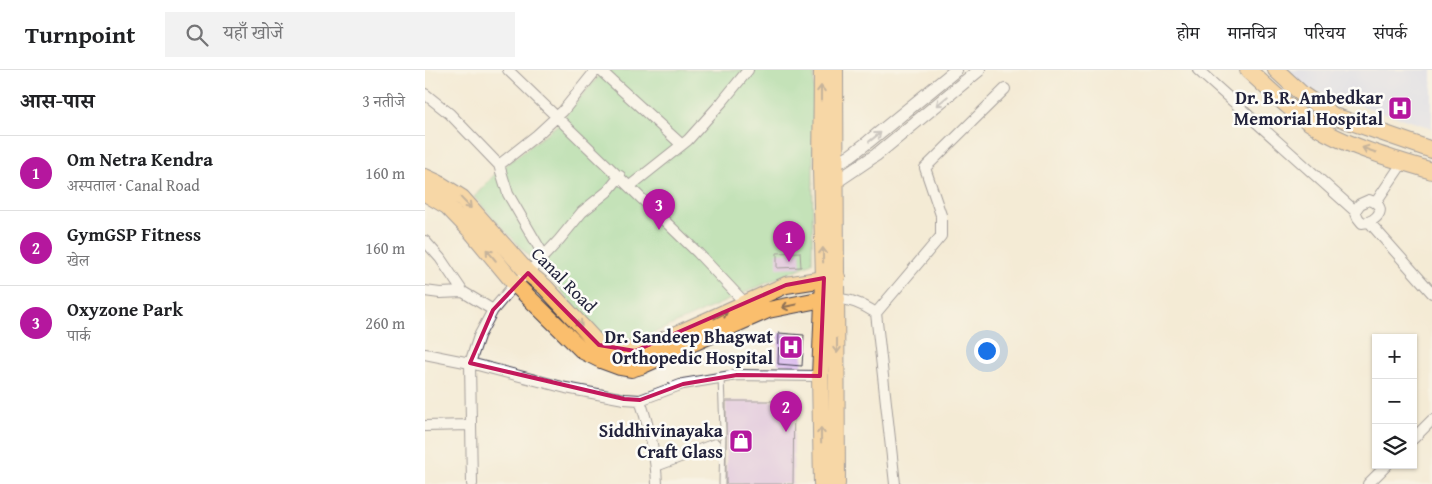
<!DOCTYPE html>
<html lang="hi">
<meta charset="utf-8">
<style>
:root{--surface:#fff;--page:#f2f2f2;--text:#202124;--muted:#757577;--line:#e0e0e0;--accent:#b5179e}
body{margin:0;font-family:"Gentium Book Plus","Noto Serif Devanagari",serif;background:var(--page);color:var(--text)}
.controls{position:absolute;right:15px;bottom:15px;display:grid;overflow:hidden;border-radius:0px;box-shadow:0 1px 4px #0004}
.controls button{width:45px;height:45px;display:grid;place-items:center;padding:0;border:0;border-bottom:1px solid var(--line);background:var(--surface);color:var(--text);font:25px sans-serif}
.you{position:absolute;left:561px;top:280px;width:18px;height:18px;margin:-12px;border:4px solid #fff;border-radius:50%;background:#1a73e8;box-shadow:0 0 0 8px #1a73e833}
.badge{display:grid;place-items:center;width:32px;height:32px;border-radius:50%;background:var(--accent);color:#fff;font-size:16px;font-weight:700}
.pin{position:absolute;translate:-50% -41px;filter:drop-shadow(0 1px 2px #0008)}
.pin::after{content:'';position:absolute;top:26px;width:18px;height:15px;background:inherit;clip-path:polygon(0 0,100% 0,50% 100%)}
.list{margin:0;padding:0;list-style:none}
h2{display:flex;justify-content:space-between;align-items:center;height:65px;margin:0;padding:0 20px;font-size:21px}
h2 small{font-size:16px;font-weight:400;color:var(--muted)}
.list li{display:grid;grid-template-columns:32px 1fr auto;gap:15px;align-items:center;box-sizing:border-box;height:75px;padding:0 20px;border-top:1px solid var(--line)}
.list b{display:block;font-size:19px;white-space:nowrap}
.list p{margin:0;font-size:16px;white-space:nowrap;color:var(--muted)}
.list em{font-size:16px;font-style:normal;color:var(--muted)}
.icon{flex:none;width:28px;height:28px;fill:none;stroke:currentColor;stroke-width:2;stroke-linecap:round;stroke-linejoin:round}
.map{position:relative;flex:none;width:1007px;height:414px;overflow:hidden}
header{display:flex;align-items:center;gap:30px;box-sizing:border-box;height:70px;padding:0 25px;background:var(--surface);border-bottom:1px solid var(--line)}
header strong{font-size:24px}
nav{display:flex;gap:28px;margin-inline-start:auto;font-size:18px}
.search{width:350px;height:45px;background:var(--page);display:flex;align-items:center;gap:12px;box-sizing:border-box;padding:0 18px;border-radius:0px;color:var(--muted);font-size:19px}
main{display:flex}
aside{flex:1;background:var(--surface)}
.map>svg:first-child{display:block}
.built{fill:#d2d9f9}
.green{fill:#8ad896;stroke:#567d68}
.building{fill:#cfa5ea}
.lines{fill:none;stroke-linecap:round;stroke-linejoin:round}
.service-casing{stroke:#424052;stroke-width:7}
.minor-casing{stroke:#424052;stroke-width:12}
.tertiary-casing{stroke:#424052;stroke-width:14}
.primary-casing{stroke:#424052;stroke-width:18}
.trunk-casing{stroke:#424052;stroke-width:18}
.service{stroke:#fff;stroke-width:5}
.minor{stroke:#fff;stroke-width:10}
.tertiary{stroke:#fff;stroke-width:12}
.primary{stroke:#fabe6d;stroke-width:16}
.trunk{stroke:#fabe6d;stroke-width:16}
.oneway{stroke:#8e7054}
.oneway2{stroke:#9c9ca7}
.marked{fill:none;stroke:#c2185b;stroke-width:4;stroke-linejoin:round}
.labels{text-anchor:middle;stroke-width:5;stroke-linejoin:round;paint-order:stroke}
.poi-label{font-size:18px;font-weight:bold;fill:#22223b;stroke:#fdfcf7;text-anchor:end}
.street-label{font-size:18px;fill:#22223b;stroke:#fdfcf7}
</style>
<header>
<strong>Turnpoint</strong>
<div class="search"><svg class="icon" aria-label="search" viewBox="0 0 24 24"><circle cx="10" cy="10" r="6"/><path d="M15 15l6 6"/></svg>यहाँ खोजें</div>
<nav><a>होम</a><a>मानचित्र</a><a>परिचय</a><a>संपर्क</a></nav>
</header>
<main>
<aside>
<h2>आस-पास<small>3 नतीजे</small></h2>
<ul class="list">
<li><span class="badge">1</span><div><b>Om Netra Kendra</b><p>अस्पताल · Canal Road</p></div><em>160 m</em></li>
<li><span class="badge">2</span><div><b>GymGSP Fitness</b><p>खेल</p></div><em>160 m</em></li>
<li><span class="badge">3</span><div><b>Oxyzone Park</b><p>पार्क</p></div><em>260 m</em></li>
</ul>
</aside>
<div class="map">
<svg width="1007" height="414" viewBox="0 0 1007 414">
<rect width="100%" height="100%" fill="#fdfcf7"/>
<filter id="ink" filterUnits="userSpaceOnUse"><feTurbulence type="fractalNoise" baseFrequency=".02" numOctaves="2"/><feDisplacementMap in="SourceGraphic" scale="10" xChannelSelector="R" yChannelSelector="G"/><feConvolveMatrix kernelMatrix="1 2 1 2 8 2 1 2 1" color-interpolation-filters="sRGB"/></filter>
<filter id="wash" filterUnits="userSpaceOnUse"><feTurbulence type="fractalNoise" baseFrequency=".0096" numOctaves="4" result="noise"/><feDisplacementMap in="SourceGraphic" scale="20" xChannelSelector="R" yChannelSelector="G"/><feGaussianBlur stdDeviation="1.12" result="paint"/><feColorMatrix in="noise" values="0 0 0 0 0 0 0 0 0 0 0 0 0 0 0 0 0 1.4 0 .05"/><feComposite in="paint" operator="in"/></filter>
<g filter="url(#wash)">
<rect width="100%" height="100%" fill="#f4ebd6"/>
<!-- built -->
<path class="built" d="M860 0H1007V58L880 18Z"/>
<!-- green -->
<path class="green" d="M179 0H389L387 193 215 269 192 267 176 264 49 127 72 102 131 56Z"/>
<g id="blocks">
<!-- building -->
<path class="building" d="M375 182 376 197 352 198V183Z
M354 263 379 265 377 296 353 294Z
M301 331H369L368 414H301Z"/>
</g>
</g>
<g filter="url(#ink)">
<use href="#blocks" fill-opacity="0" stroke="#424052" stroke-width="1"/>
<g class="lines">
<!-- service casing -->
<g class="service-casing">
<path id="service" d="M296 308 298 361 297 414"/>
</g>
<!-- minor casing -->
<g class="minor-casing">
<path id="minor" d="M83 0 273 183 320 233
M175 0 257 75
M773 0 930 141
M0 24 25 44 74 95 83 124 119 186
M74 95 112 65 138 41 171 0
M205 116 263 70 297 32 323 0
M944 130C964 136 953 152 937 153L933 148 930 141 935 134Z
M951 132 978 92
M945 153 1007 223
M0 171 15 188 38 222 68 240
M0 221 15 223 38 222
M412 229C426 229 439 235 451 243
M0 284 45 293 141 318 199 329 215 330 258 314 312 305 395 306
M215 330C224 357 231 385 232 414
M0 356 45 355
M988 369 1007 350
M231 396 290 374
M47 414 45 293 54 266 68 240 90 214 103 203 134 170 157 142 183 121 195 106
M470 414 451 243 516 166V145L500 98 580 19
M943 414 962 395"/>
</g>
<!-- tertiary casing -->
<g class="tertiary-casing">
<path id="tertiary" d="M405 97 426 85 443 72 531 0
M403 115 411 112 451 85 554 0"/>
</g>
<!-- primary casing -->
<g class="primary-casing">
<path id="primary" d="M823 0C847 22 872 47 902 63 934 80 972 90 1007 101
M851 0 878 25 909 46 1007 80
M0 107 13 113 37 128 103 203 120 217 174 275C190 279 205 282 221 278L361 215 412 207
M0 123 22 136 46 161 90 214 158 281 176 290 195 297 206 299 216 296 343 240 398 229H412"/>
</g>
<!-- trunk casing -->
<g class="trunk-casing">
<path id="trunk" d="M397 0 396 99 399 208 395 306 397 414
M410 0 412 414"/>
</g>
<!-- service -->
<use href="#service" class="service"/>
<!-- minor -->
<use href="#minor" class="minor"/>
<!-- tertiary -->
<use href="#tertiary" class="tertiary"/>
<!-- primary -->
<use href="#primary" class="primary"/>
<!-- trunk -->
<use href="#trunk" class="trunk"/>
</g>
<!-- one-way arrows -->
<defs><path id="oneway-shaft" d="M-6 0H5M1.5-3L5.5 0L1.5 3" fill="none" stroke-width="1.6" stroke-linecap="round" stroke-linejoin="round" transform="scale(1.25)"/></defs>
<g class="oneway">
<use href="#oneway-shaft" transform="translate(396 23) rotate(-90)"/>
<use href="#oneway-shaft" transform="translate(944 80) rotate(-161)"/>
<use href="#oneway-shaft" transform="translate(41 133) rotate(46)"/>
<use href="#oneway-shaft" transform="translate(66 185) rotate(-130)"/>
<use href="#oneway-shaft" transform="translate(398 185) rotate(-91)"/>
<use href="#oneway-shaft" transform="translate(364 236) rotate(168)"/>
<use href="#oneway-shaft" transform="translate(296 245) rotate(-27)"/>
<use href="#oneway-shaft" transform="translate(152 251) rotate(46)"/>
<use href="#oneway-shaft" transform="translate(412 276) rotate(90)"/>
<use href="#oneway-shaft" transform="translate(396 365) rotate(-91)"/>
</g>
<g class="oneway2">
<use href="#oneway-shaft" transform="translate(517 31) rotate(141)"/>
<use href="#oneway-shaft" transform="translate(450 67) rotate(-38)"/>
</g>
</g>
<!-- marked area -->
<path d="M0 0H1007V414H0ZM103 203 174 275 210 281 361 215 399 208 395 306 312 305 258 314 215 330 199 329 45 293 68 240Z" fill="#f4ebd6" fill-opacity=".55" fill-rule="evenodd"/>
<path class="marked" d="M103 203 174 275 210 281 361 215 399 208 395 306 312 305 258 314 215 330 199 329 45 293 68 240Z"/>
<!-- icons -->
<defs>
<g id="hospital-square" transform="scale(1.25)"><rect x="-9" y="-9" width="18" height="18" rx="4" fill="#b5179e" stroke="#fdfcf7"/><path d="M-5-5h3v3.5h4V-5h3V5h-3V1.5h-4V5h-3Z" fill="#fff"/></g>
<g id="shop-square" transform="scale(1.25)"><rect x="-9" y="-9" width="18" height="18" rx="4" fill="#b5179e" stroke="#fdfcf7"/><path d="M-5-2.5h2.3a2.7 3.5 0 0 1 5.4 0H5L5.5 6h-11ZM-1.5-2.5h3a1.5 2.3 0 0 0-3 0Z" fill="#fff"/></g>
</defs>
<g fill-rule="evenodd">
<use href="#hospital-square" x="975" y="38"/>
<use href="#hospital-square" x="366" y="277"/>
<use href="#shop-square" x="316" y="371"/>
</g>
<g class="labels">
<!-- poi labels -->
<g class="poi-label">
<text x="958" y="34">Dr. B.R. Ambedkar<tspan x="958" dy="21">Memorial Hospital</tspan></text>
<text x="348" y="273">Dr. Sandeep Bhagwat<tspan x="348" dy="21">Orthopedic Hospital</tspan></text>
<text x="298" y="367">Siddhivinayaka<tspan x="298" dy="21">Craft Glass</tspan></text>
</g>
<!-- street labels -->
<g class="street-label">
<text transform="translate(139 210) rotate(45)" y="6">Canal Road</text>
</g>
</g>
</svg>
<div class="controls">
<button>+</button>
<button>−</button>
<button><svg class="icon" aria-label="layers" viewBox="0 0 24 24"><path d="M12 4l9 5-9 5-9-5zM3 14l9 5 9-5"/></svg></button>
</div>
<div class="you"></div>
<div class="pin badge" style="left:364px;top:192px">1</div>
<div class="pin badge" style="left:361px;top:362px">2</div>
<div class="pin badge" style="left:234px;top:160px">3</div>
</div>
</main>
